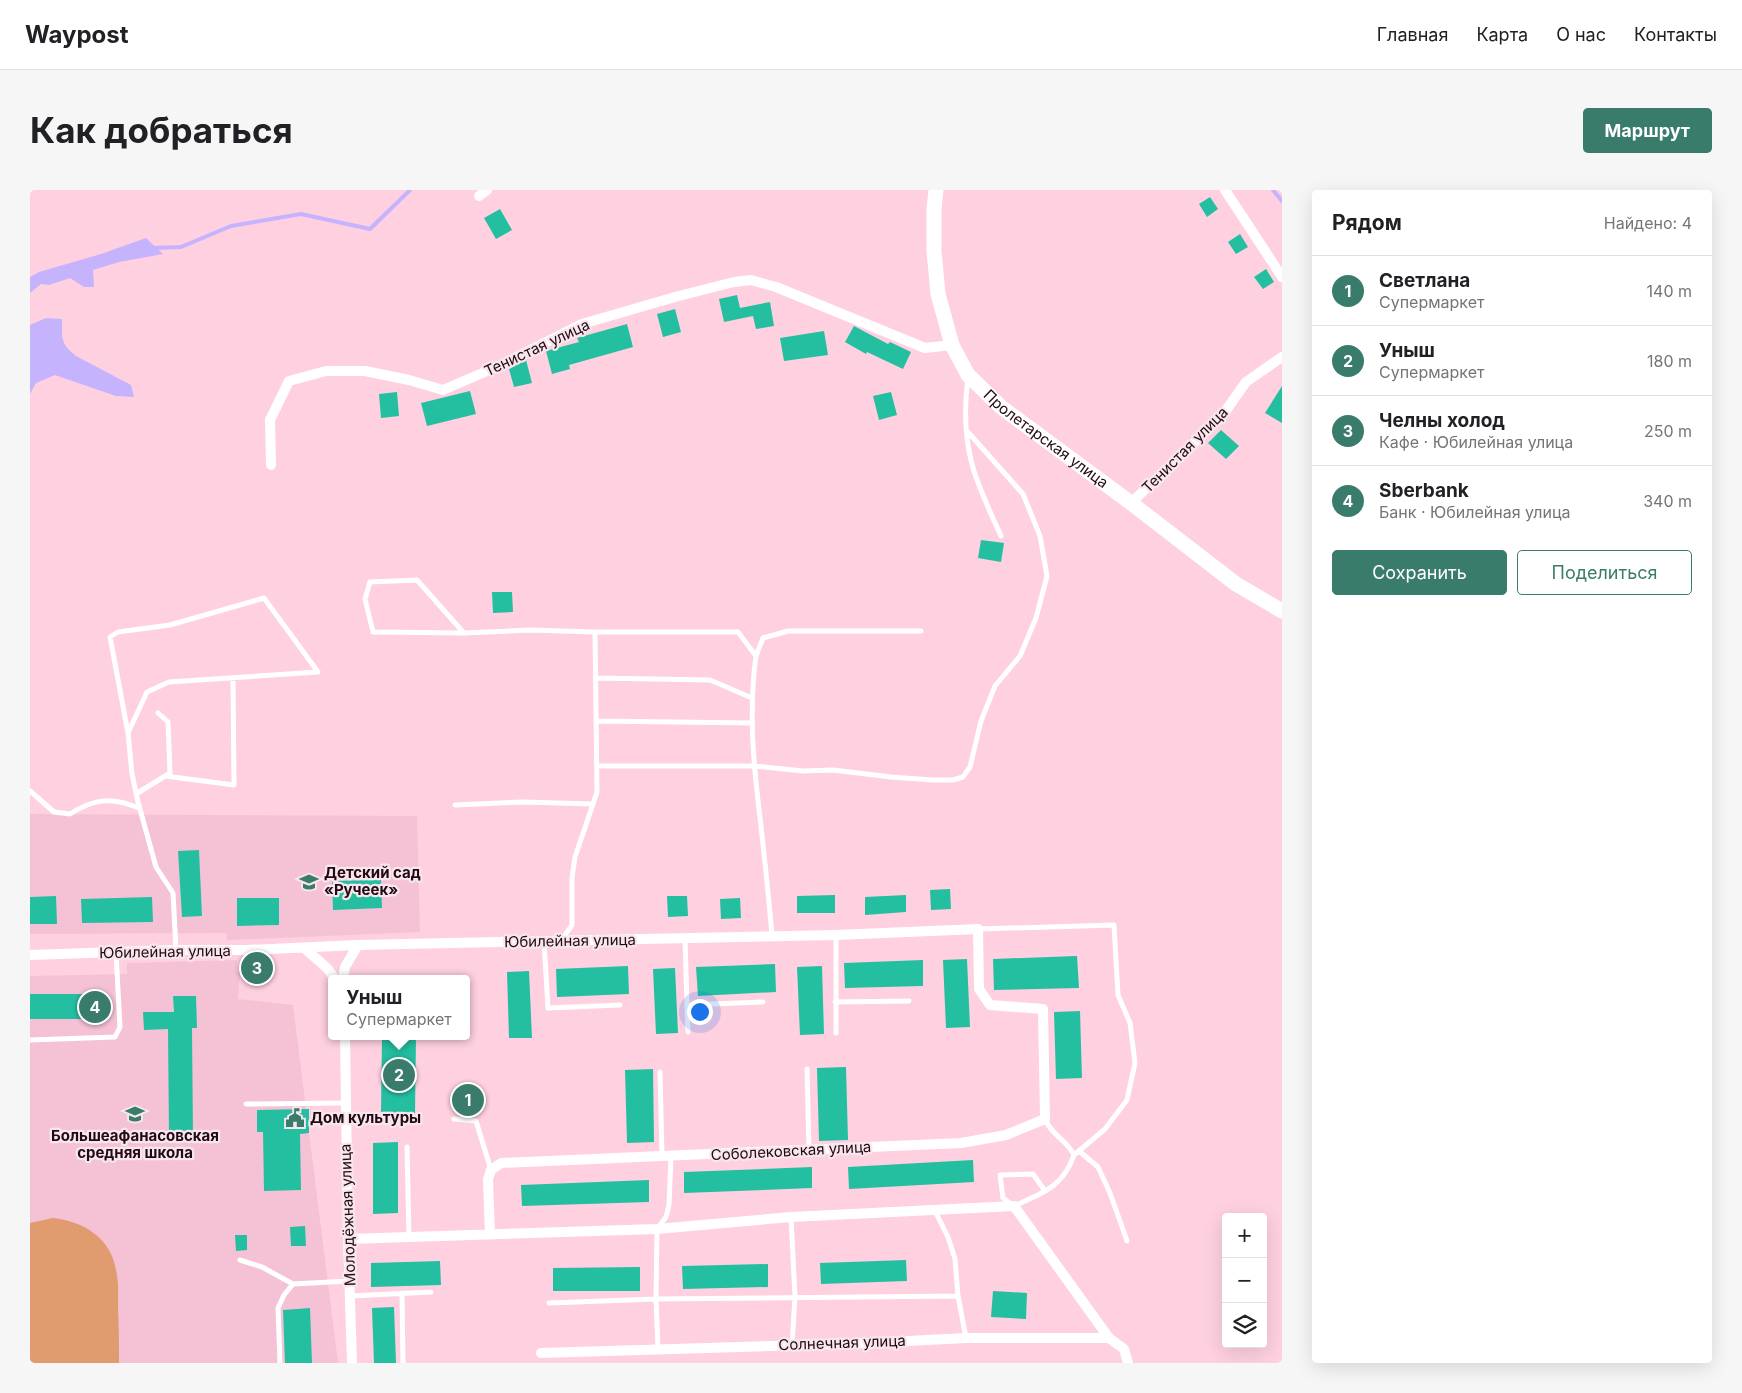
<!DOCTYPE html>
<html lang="ru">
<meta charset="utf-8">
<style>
:root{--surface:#fff;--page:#f6f6f6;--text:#202124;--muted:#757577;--line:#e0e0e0;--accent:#3a7c6b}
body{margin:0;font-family:Inter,sans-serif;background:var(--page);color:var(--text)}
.controls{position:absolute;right:15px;bottom:15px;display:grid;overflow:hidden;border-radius:5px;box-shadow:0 5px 20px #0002}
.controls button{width:45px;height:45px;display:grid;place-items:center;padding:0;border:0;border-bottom:1px solid var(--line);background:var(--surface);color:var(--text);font:25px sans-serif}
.you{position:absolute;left:669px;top:821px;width:18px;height:18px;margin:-12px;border:4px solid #fff;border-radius:50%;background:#1a73e8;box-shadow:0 0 0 8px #1a73e833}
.badge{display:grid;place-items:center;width:32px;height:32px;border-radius:50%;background:var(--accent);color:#fff;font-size:16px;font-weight:700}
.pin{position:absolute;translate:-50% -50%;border:2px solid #fff;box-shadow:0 1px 5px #0006}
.popup{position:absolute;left:298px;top:785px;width:142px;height:65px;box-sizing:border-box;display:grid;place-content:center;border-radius:5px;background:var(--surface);filter:drop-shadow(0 1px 4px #0005);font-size:16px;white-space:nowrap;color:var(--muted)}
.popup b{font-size:19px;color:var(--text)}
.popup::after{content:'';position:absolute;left:50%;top:100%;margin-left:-10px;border:10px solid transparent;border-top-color:var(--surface)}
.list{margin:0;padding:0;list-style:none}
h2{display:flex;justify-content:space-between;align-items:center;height:65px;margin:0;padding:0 20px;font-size:21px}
h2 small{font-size:16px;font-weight:400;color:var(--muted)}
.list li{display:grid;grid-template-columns:32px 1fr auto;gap:15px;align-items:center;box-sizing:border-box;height:70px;padding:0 20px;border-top:1px solid var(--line)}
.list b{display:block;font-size:19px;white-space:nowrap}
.list p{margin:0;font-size:16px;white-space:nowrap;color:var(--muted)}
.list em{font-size:16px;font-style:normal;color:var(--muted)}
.actions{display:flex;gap:10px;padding:15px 20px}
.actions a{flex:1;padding:11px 0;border:1px solid var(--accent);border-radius:5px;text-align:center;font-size:18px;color:var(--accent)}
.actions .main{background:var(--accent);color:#fff}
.icon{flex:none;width:28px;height:28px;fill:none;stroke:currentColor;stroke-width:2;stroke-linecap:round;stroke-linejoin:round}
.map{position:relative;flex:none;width:1252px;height:1173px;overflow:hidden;border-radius:5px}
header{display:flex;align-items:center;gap:30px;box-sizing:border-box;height:70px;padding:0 25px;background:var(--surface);border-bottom:1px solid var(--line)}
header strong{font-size:24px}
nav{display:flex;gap:28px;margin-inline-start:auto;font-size:18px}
.intro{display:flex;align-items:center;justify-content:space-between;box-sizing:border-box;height:120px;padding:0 30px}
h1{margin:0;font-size:35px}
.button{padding:12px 22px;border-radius:5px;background:var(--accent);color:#fff;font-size:18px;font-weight:700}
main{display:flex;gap:30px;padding:0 30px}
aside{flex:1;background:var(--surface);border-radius:5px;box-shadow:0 5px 20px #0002}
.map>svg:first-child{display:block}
.built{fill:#f5c2d5}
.green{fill:#e09c6e}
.water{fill:#c5b3fd}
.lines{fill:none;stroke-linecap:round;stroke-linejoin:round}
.stream{stroke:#c5b3fd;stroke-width:4}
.building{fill:#24bfa1}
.service{stroke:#fff;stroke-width:5}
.minor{stroke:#fff;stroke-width:10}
.primary{stroke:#fff;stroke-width:15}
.labels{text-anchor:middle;stroke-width:4.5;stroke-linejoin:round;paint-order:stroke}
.street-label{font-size:15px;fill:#230915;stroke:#f7e7ec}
.poi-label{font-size:15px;font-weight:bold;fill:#230915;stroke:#f7e7ec;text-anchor:start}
</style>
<header>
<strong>Waypost</strong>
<nav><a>Главная</a><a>Карта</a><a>О нас</a><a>Контакты</a></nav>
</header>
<div class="intro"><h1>Как добраться</h1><a class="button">Маршрут</a></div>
<main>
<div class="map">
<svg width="1252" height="1173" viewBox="0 0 1252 1173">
<rect width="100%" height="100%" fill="#fed0e0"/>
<!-- built -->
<path class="built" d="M0 624 387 626 390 742 197 750 196 743 0 744Z
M207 770V781L210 782 208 809 263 815 308 1173H0V786L97 784V773Z"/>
<!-- green -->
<path class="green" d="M23 1028C53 1031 81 1048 86 1080 89 1093 88 1106 88 1119 89 1137 89 1155 89 1173H0V1033Z"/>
<!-- water -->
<path class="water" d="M116 48 133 64 89 72 63 80 64 97H54L40 88 19 95 11 94 0 103V87L9 82 71 64Z
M16 128 32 129C32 149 30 153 46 166L101 195 104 207 86 206 25 185 6 193 0 204V135Z"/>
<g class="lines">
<!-- stream -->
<path class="stream" d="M1243 0 1252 11
M123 58 151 57 201 36 271 24 340 39 380 0"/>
</g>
<!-- building -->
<path class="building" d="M1180 7 1188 19 1177 27 1169 14Z
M470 19 482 40 466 49 454 28Z
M1210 44 1218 57 1206 64 1198 52Z
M1236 79 1244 92 1233 99 1224 87Z
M707 105 710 118 740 112 744 136 726 139 723 126 694 132 689 109Z
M645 119 651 142 633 147 627 124Z
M597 134 603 157 539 175 540 179 522 184 516 161 549 152 547 148Z
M824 136 858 154 860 152 881 162 873 179 837 162 836 164 815 152Z
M794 141 798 165 754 171 750 148Z
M496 170 502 193 484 197 479 179Z
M1252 196V233L1235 223Z
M440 201 446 224 397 236 391 213Z
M367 202 369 226 351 228 349 204Z
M861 202 867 225 849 230 843 206Z
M1191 240 1209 256 1196 269 1178 253Z
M951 350 974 353 971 372 948 368Z
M462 402H482L483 422 463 423Z
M169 660 172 726 152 727 148 661Z
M351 690 352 718 303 720 302 691Z
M920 699 921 719 901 720 900 700Z
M805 705V723H767V706Z
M876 705V722L835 725V707Z
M26 706 27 734H0V707Z
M637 706H657L658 726 638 727Z
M122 707 123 732 52 733 51 709Z
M207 708H249V735L207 736Z
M710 708 711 728 691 729 690 709Z
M1047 766 1049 798 964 800 963 769Z
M937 769 940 837 916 838 913 770Z
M893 770V796L815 798 814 773Z
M745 774 746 802 668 806 666 777Z
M598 776 599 804 527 807 526 779Z
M792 776 794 844 770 845 767 777Z
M645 778 648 843 626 844 623 779Z
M499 781 502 848H479L477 782Z
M0 804H74V829H0Z
M143 806H166L167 838H162L163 947H139L138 839 114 840 113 822H144Z
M1050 821 1052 888 1026 889 1024 822Z
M352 846H386L385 923H351Z
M816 877 818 950 789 951 787 878Z
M623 879 624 952 597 953 595 880Z
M424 901H451V920L424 919Z
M279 919V943L270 944 271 1000 234 1001 233 942H227V920Z
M368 952V1023L343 1024V953Z
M943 970 944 992 819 999 818 977Z
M782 977V998L654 1003V982Z
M619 990V1012L492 1016 491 995Z
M275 1036 276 1056H261L260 1037Z
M205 1045H217V1060L206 1061Z
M876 1070 877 1091 791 1094 790 1073Z
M410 1071 411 1095 341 1097V1073Z
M738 1074V1097L653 1099 652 1076Z
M610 1077V1101H523V1078Z
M963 1101 997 1103 996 1129 961 1127Z
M364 1117 366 1173H344L342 1118Z
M280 1118 282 1173H255L253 1120Z"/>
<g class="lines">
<!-- service -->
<path class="service" d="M938 188C934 217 935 250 943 278 950 301 961 324 971 346
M565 442H708L726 466C718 523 724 580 731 636 735 673 739 709 742 746
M434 443 387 390 340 392 335 409 343 442 434 443 500 440 565 442 567 602 545 667 542 688V735L531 751
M726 466 733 448 758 441H891
M566 488 680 490 722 508
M567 531 722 533
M98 543 117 502 139 492 288 482 234 408 140 435 88 442 80 447 98 543 102 584 108 612 126 677 143 703 146 760
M567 576H724L773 581 803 580 861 587 902 590H923L933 587 940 577 951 531 965 496 990 466 1006 428 1017 386 1010 346 993 304 937 241
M135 586 204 595 203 488
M0 601 24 622 40 624C65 608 82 607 109 618
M106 604 140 583 138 532 128 523
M425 615 492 612 563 614
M948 739 1084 735 1088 805 1100 833 1105 873 1097 910 1075 939 1044 965
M655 748 657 815 733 812
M514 752 518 818 590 815
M805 812 879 811
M657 815 658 842
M806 843V745
M0 850 85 847 90 837 86 763
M777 879 779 960
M630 882 632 966
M216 914 315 913
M424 929 446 931 461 980
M1015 929C1021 945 1037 950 1044 965 1033 997 1013 1003 984 1016L973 1008 970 985 1003 984 1015 1001
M377 957 379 1047
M1049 961 1068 977 1080 1003 1097 1051
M905 1021 918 1047 925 1069 928 1106 936 1148
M761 1027 765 1107 762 1155
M210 1070 232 1077 263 1094
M372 1103 373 1173
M321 1106 401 1102
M519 1113 626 1109 928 1106
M628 1159 626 1109 627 1039 636 1027 639 1015 641 966
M250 1173 248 1118 254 1105 263 1094 319 1091"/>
<!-- minor -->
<path class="minor" d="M1195 0 1252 87
M449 6 457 0
M241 275 240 230 259 191 296 181H335L379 190 413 200 471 175 552 134 645 107 704 92 721 90 746 97 895 158 922 155
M1101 313 1192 226 1216 192 1252 167
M274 758 297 778 305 789
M0 765 146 760H216L328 755 806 745 948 739 949 799 960 815 1013 819 1015 929 976 945 931 953 471 973 461 980 458 989 460 1044
M313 789 315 777 328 755
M315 846 318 1049 322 1173
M318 1049 627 1039 761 1027 984 1016 1079 1148 1094 1159 1098 1173
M511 1163 838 1153 936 1148H1079"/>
<!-- primary -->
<path class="primary" id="s1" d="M906 0 904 19V61L908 104 922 155 938 185 971 217 1101 313 1206 394 1252 421"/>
</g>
<!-- icons -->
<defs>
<g id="school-bare" transform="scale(1.5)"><path d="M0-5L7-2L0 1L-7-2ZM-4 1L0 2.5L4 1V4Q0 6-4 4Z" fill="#3a7c6b" stroke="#f7e7ec" stroke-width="2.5" paint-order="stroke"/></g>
<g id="civic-bare" transform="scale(1.5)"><path d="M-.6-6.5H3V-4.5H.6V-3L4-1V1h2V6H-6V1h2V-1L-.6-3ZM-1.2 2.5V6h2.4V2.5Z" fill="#3a7c6b" stroke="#f7e7ec" stroke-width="2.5" paint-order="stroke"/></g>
</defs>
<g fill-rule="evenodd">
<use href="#school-bare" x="279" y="692"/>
<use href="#school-bare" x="105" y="924"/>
<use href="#civic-bare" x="265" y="928"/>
</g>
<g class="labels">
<!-- street labels -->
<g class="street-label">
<text transform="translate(507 158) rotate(-25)" y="5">Тенистая улица</text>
<text dy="5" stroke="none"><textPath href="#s1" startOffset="292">Пролетарская улица</textPath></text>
<text transform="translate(1155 260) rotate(-45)" y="5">Тенистая улица</text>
<text transform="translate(540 751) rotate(-1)" y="5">Юбилейная улица</text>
<text transform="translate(135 762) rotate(-1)" y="5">Юбилейная улица</text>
<text transform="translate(761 961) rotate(-3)" y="5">Соболековская улица</text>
<text transform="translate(318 1025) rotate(-92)" y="5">Молодёжная улица</text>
<text transform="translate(812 1153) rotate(-2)" y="5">Солнечная улица</text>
</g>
<!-- poi labels -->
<g class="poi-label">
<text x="294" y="688">Детский сад<tspan x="294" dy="17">«Ручеек»</tspan></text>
<text x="280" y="933">Дом культуры</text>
<text x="105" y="951" text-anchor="middle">Большеафанасовская<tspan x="105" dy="17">средняя школа</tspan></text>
</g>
</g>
</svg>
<div class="controls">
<button>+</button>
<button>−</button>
<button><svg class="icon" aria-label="layers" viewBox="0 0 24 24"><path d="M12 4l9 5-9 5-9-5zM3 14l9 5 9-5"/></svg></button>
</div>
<div class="you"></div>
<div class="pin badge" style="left:438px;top:910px">1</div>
<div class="pin badge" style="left:369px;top:885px">2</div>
<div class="popup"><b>Уныш</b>Супермаркет</div>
<div class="pin badge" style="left:227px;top:778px">3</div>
<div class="pin badge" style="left:65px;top:817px">4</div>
</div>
<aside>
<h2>Рядом<small>Найдено: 4</small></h2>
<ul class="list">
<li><span class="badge">1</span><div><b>Светлана</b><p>Супермаркет</p></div><em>140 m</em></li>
<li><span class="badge">2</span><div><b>Уныш</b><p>Супермаркет</p></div><em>180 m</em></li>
<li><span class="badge">3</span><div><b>Челны холод</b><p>Кафе · Юбилейная улица</p></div><em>250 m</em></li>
<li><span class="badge">4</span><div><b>Sberbank</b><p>Банк · Юбилейная улица</p></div><em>340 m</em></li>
</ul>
<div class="actions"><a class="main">Сохранить</a><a>Поделиться</a></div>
</aside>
</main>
